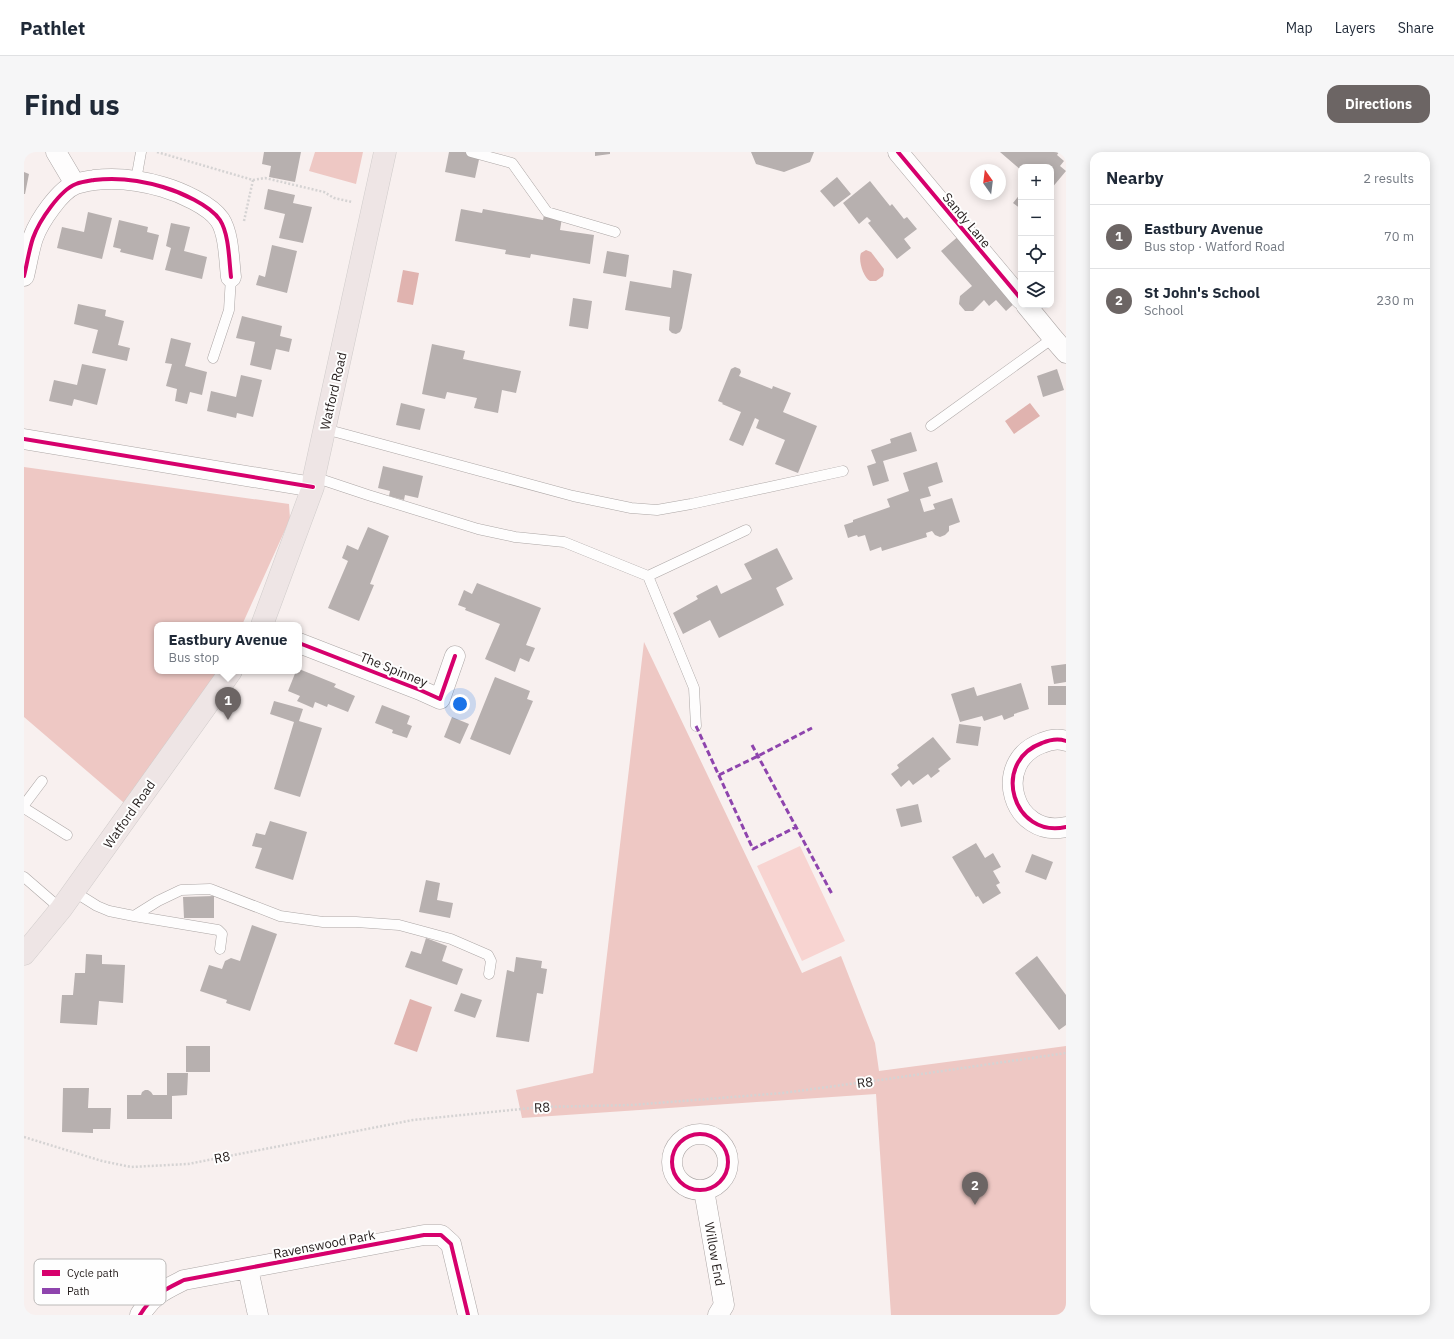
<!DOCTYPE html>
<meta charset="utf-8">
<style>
:root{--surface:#fff;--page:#f6f6f7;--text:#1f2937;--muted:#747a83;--line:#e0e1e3;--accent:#6c6564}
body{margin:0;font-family:"IBM Plex Sans",sans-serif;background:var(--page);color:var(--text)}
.controls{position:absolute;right:12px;top:12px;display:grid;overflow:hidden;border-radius:8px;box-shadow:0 2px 10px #0003}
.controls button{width:36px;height:36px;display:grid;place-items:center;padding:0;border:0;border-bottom:1px solid var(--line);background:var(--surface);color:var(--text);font:20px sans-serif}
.compass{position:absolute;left:946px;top:12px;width:36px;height:36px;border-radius:50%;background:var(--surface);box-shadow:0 2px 10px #0003;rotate:346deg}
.you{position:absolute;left:436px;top:552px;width:14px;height:14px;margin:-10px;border:3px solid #fff;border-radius:50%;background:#1a73e8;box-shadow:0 0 0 6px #1a73e833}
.badge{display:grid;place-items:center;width:26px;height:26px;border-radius:50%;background:var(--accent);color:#fff;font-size:13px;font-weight:700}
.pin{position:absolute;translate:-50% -33px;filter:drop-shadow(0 1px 2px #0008)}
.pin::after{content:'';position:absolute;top:21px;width:14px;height:12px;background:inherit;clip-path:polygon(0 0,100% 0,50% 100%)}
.popup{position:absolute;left:130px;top:470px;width:148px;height:52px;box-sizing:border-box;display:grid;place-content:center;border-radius:8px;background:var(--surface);filter:drop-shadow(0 1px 3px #0005);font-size:13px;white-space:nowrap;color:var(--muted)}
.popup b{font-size:15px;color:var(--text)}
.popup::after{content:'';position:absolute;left:50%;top:100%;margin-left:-8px;border:8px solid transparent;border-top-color:var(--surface)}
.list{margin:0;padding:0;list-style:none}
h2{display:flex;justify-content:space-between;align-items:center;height:52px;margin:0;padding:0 16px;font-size:17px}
h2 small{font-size:13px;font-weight:400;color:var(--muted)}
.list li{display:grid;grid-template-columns:26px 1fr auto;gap:12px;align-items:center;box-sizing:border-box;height:64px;padding:0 16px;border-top:1px solid var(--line)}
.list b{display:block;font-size:15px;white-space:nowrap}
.list p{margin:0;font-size:13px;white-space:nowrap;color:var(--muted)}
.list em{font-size:13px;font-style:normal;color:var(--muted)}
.icon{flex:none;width:22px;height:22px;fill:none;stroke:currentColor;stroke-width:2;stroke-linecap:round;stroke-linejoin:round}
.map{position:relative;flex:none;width:1042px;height:1163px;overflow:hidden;border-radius:12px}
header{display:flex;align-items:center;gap:24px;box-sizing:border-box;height:56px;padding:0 20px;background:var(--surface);border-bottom:1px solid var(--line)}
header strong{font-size:19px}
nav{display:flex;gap:22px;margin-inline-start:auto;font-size:14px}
.intro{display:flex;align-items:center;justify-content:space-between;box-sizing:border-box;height:96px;padding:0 24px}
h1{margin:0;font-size:28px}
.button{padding:10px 18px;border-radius:12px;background:var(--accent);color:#fff;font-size:14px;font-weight:700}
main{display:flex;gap:24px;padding:0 24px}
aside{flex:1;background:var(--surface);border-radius:12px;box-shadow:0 2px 10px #0003}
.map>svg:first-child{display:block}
.green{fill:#f8d4d1}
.forest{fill:#eec8c4}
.water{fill:#e0b3af}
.building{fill:#b7b0af}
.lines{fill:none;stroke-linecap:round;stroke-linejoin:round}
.service-casing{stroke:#aca6a5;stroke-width:11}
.minor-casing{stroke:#aca6a5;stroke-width:21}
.primary-casing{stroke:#d0cccb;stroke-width:23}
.path{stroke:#d5d3d3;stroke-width:2.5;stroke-dasharray:2 2;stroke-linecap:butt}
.service{stroke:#fefdfd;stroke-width:10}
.minor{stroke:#fefdfd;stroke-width:20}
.primary{stroke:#eee5e5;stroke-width:22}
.quiet{stroke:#8e44ad;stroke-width:3;stroke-dasharray:6 3;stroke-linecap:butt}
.cycleway-casing{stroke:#fefefe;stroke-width:6}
.cycleway{stroke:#d6006c;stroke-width:4}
.labels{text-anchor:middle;stroke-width:4;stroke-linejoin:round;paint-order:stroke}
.street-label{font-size:13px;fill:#211a19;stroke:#fefefe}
.key{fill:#fefefe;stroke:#bcbab9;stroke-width:1}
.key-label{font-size:11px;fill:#211a19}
</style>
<header>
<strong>Pathlet</strong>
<nav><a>Map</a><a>Layers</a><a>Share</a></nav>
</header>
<div class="intro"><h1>Find us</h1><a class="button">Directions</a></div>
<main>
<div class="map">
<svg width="1042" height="1163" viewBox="0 0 1042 1163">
<rect width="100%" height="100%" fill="#f8f0ef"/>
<!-- green -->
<path class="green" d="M776 694 821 789 778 809 733 714Z"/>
<!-- forest -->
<path class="forest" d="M291 0H339L332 32 285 19Z
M0 315 265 352 266 367 218 473H133V519H193L156 587 105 657 99 650 0 565Z
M620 490 778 821 817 804 851 891 855 919 1042 894V1163H867L852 942 498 966 492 938 569 921Z"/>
<!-- water -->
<path class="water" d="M842 98 847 100 860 117 859 124 852 129H846C839 125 834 108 837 101Z
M379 118 395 121 389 153 373 150Z
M1006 251 1016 264 990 282 981 269Z
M386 847 408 855 393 900 370 892Z"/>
<!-- building -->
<path class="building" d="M240 0H277L271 30 245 25 247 14 238 12Z
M425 0H440L456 3 451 26 421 20Z
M571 0H586V2L571 4Z
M727 0H790L786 10 760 20 732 12Z
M976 0H1035L1033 3 1040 9 1036 14 1042 19 1027 37V15H997V18Z
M0 20 5 22 1 42H0Z
M813 25 827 42 810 55 796 39Z
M846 29 866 54 868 52 880 67 883 65 893 77 880 87 887 96 873 107 844 71 847 69 843 65 835 72 819 51Z
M244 37 271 43 269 51 288 55 279 91 255 86 261 62 240 57Z
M997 41V57L989 51Z
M437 57 458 61 459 57 519 68 520 63 538 66 536 78 570 83 566 112 507 102 506 106 481 102 482 98 431 89Z
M64 60 88 66 78 107 33 96 38 75 60 80Z
M95 68 124 75 123 80 135 83 129 108 96 100 97 97 89 95Z
M147 71 166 75 160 99 183 105 178 127 141 118 147 96 142 94Z
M936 83 993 149 982 159 972 148 965 154 960 148 949 159H941L935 152 936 144 948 134 917 99Z
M248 93 273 99 263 141 232 133 235 123 241 125Z
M583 99 605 103 602 125 579 121Z
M649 118 668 122 658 176 656 180 652 182 648 181 645 178 646 165 601 158 606 129 647 136Z
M549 146 568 149 564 177 545 174Z
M54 152 82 158 81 164 100 169 94 193 106 196 103 209 68 201 74 178 50 172Z
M218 164 258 174 256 184 268 187 265 200 252 197 247 218 226 213 231 190 212 186Z
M147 186 167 191 161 214 183 220 178 243 166 240 163 252 151 249 153 237 142 234 148 212 141 211Z
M408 192 441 199 439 207 497 219 492 241 478 238 474 261 450 256 453 246 423 240 421 247 398 242Z
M58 212 82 217 73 253 50 247 48 254 25 249 30 228 53 233Z
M711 215 716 217 717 220 715 224 748 237 749 234 767 241 759 260 793 274 774 321 751 312 761 288 732 276 735 268 731 266 719 294 705 288 717 260 698 252 699 251 694 249 707 217Z
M1033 217 1040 238 1019 245 1013 224Z
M217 223 238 228 229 265 213 261 212 266 183 259 187 239 212 245Z
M377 251 401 257 396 278 372 273Z
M887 280 893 299 859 309 865 329 849 334 843 314 852 311 847 298 867 291 866 287Z
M913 310 919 330 904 335 907 344 896 347 900 360 911 357 909 352 928 346 936 370 925 374V379L921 383 916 385 911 383 908 379 902 381 903 385 858 399 857 395 846 399 841 383 834 385 833 383 824 386 820 373 829 370V368L866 355 863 347 885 339 879 321Z
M359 314 399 324 394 346 381 343 380 348 365 344 366 339 354 336Z
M344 375 365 384 346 432 350 433 335 469 304 456 324 409 318 406 323 393 334 398Z
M753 396 769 427 752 436 760 453 695 486 686 468 659 482 649 461 674 447 672 444 693 433 697 442 728 427 720 412Z
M453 431 517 456 502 493 511 496 505 510 496 506 491 520 461 507 476 472 441 458 442 456 434 453 440 438 448 442Z
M1042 512V530L1030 532 1027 514Z
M275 517 312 532 310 535 331 544 324 560 304 552 303 555 291 550 289 556 273 549 276 544 264 539 272 519H275Z
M471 525 506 539 503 547 509 549 486 603 446 587Z
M997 531 1005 557 990 562V564L980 568 978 563 960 569 958 564 936 570 927 542 950 535 953 544Z
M1024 534H1042V553H1024Z
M250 549 279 557 275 569 298 576 276 645 250 637 270 570 246 562Z
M358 553 386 564 383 572 388 574 383 586 368 581 369 578 351 571Z
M428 565 445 572 436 592 420 585Z
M935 572 957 575 954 594 932 591Z
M909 585 927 607 914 617 916 619 907 626 904 622 889 633 885 628 877 635 867 622 875 616 873 613Z
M894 652 898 670 877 675 872 657Z
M246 669 283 680 269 728 231 716 238 696 228 694 232 681 241 683Z
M952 691 961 706 969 701 977 715 969 719 976 731 972 733 977 741 959 752 954 744 952 745 928 705Z
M1008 702 1029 710 1022 728 1001 720Z
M402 728 416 731 413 748 429 751 426 766 395 760Z
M190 744V766H160L159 745Z
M228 773 253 782 226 859 202 851 203 848 176 839 185 813 198 817 201 809 207 806 216 809Z
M402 786 423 794 418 809 439 817 433 833 381 815 387 799 397 802Z
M62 802 78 803V812L101 813 99 851 75 849 73 873 36 871 38 843H49L51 821H61Z
M1013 804 1042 843V873L1035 878 991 821Z
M492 805 518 809 517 816 523 817 519 842 513 841 505 890 472 885 483 818 490 820Z
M437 841 458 848 451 866 430 859Z
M162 894H186V920H162Z
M143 921H164L163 943 148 944V967H103V943H117L118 940 121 938H124L127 940 129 943H143Z
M39 936H65L64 956H87L86 977H69V981L38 980Z"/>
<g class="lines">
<!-- service casing -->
<g class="service-casing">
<path id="service" d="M447 0 488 11 523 60 591 80
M112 28 117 0
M189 206 205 158 207 125
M907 274 1029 186
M301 277 549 344 607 356 633 358 667 352 819 319
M290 325 344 343 454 377 491 385 540 390 624 424 722 378
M624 424 670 536 672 574
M0 653 18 629
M0 656 43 683
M0 725 37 757
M49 739 73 754 85 759 110 764 134 749 157 738 186 737 256 764 299 770H332L375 773 427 787 464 803 467 809 465 822
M110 764 194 778 198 782 196 797"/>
</g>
<!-- minor casing -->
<g class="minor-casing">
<path id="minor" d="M32 0 51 32
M874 0 997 147
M0 124C3 112 5 98 9 86 15 69 36 38 52 32 57 30 64 29 70 28 94 25 116 28 139 35 156 40 186 53 196 68 205 82 205 108 207 125
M1002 153 1029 186 1042 201
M0 287 289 335
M275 491 396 538 416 547 431 504
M1042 589C1034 586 1025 588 1018 591 966 610 989 687 1042 675
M648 1010a28 28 0 1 1 56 0a28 28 0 1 1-56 0Z
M680 1038 700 1153 694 1163
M224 1117 234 1163
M116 1163C128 1143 140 1138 160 1128L400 1083H417L427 1092 444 1163"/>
</g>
<!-- primary casing -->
<g class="primary-casing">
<path id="primary" d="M238 473 289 335 290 325 361 0
M0 802 37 757 207 519"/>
</g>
<!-- path -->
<path class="path" d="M133 0 229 28 220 69
M229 28 241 26 300 40 310 46 328 50
M0 985 78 1009 107 1015 164 1012 389 968 517 955 608 953 759 941 863 927 1042 901"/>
<!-- service -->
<use href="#service" class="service"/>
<!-- minor -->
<use href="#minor" class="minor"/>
<!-- primary -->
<use href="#primary" class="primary"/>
<!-- quiet -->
<path class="quiet" d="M672 574 729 697 772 675
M728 593 808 742
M695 623 734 604 788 576"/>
<!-- cycleway casing -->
<g class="cycleway-casing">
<path id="cycleway" d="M874 0 997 147
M0 124C3 112 5 98 9 86 15 69 36 38 52 32 57 30 64 29 70 28 94 25 116 28 139 35 156 40 186 53 196 68 205 82 205 108 207 125
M0 287 289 335
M275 491 396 538 416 547 431 504
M1042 589C1034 586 1025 588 1018 591 966 610 989 687 1042 675
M648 1010a28 28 0 1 1 56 0a28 28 0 1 1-56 0Z
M116 1163C128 1143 140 1138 160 1128L400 1083H417L427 1092 444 1163"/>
</g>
<!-- cycleway -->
<use href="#cycleway" class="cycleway"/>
</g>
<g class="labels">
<!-- street labels -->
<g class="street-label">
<text transform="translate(943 68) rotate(50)" y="5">Sandy Lane</text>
<text transform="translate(309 239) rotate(-77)" y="5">Watford Road</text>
<text transform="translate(370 517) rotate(22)" y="5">The Spinney</text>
<text transform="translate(105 662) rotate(-55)" y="5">Watford Road</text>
<text transform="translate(841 930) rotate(-7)" y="5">R8</text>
<text transform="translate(518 955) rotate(-3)" y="5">R8</text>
<text transform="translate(198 1005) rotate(-11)" y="5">R8</text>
<text transform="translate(300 1092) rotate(-11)" y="5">Ravenswood Park</text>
<text transform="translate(691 1102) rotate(80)" y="5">Willow End</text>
</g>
</g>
<!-- legend -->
<rect x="10" y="1107" width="132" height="46" rx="6" class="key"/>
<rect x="18" y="1118" width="18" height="6" fill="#d6006c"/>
<rect x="18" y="1136" width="18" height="6" fill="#8e44ad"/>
<g class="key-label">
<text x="43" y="1125">Cycle path</text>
<text x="43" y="1143">Path</text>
</g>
</svg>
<div class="controls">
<button>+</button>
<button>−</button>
<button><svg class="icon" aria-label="locate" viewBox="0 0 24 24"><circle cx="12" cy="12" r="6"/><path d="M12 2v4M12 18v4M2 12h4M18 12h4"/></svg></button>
<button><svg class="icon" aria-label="layers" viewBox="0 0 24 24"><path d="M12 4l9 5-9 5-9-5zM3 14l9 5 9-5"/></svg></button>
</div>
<svg class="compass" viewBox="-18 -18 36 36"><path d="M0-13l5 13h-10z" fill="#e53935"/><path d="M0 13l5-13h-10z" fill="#747a83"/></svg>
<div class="you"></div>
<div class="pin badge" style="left:204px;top:568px">1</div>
<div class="popup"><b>Eastbury Avenue</b>Bus stop</div>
<div class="pin badge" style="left:951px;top:1053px">2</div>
</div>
<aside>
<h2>Nearby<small>2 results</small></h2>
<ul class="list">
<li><span class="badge">1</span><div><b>Eastbury Avenue</b><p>Bus stop · Watford Road</p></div><em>70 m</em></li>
<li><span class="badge">2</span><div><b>St John's School</b><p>School</p></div><em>230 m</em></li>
</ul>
</aside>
</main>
